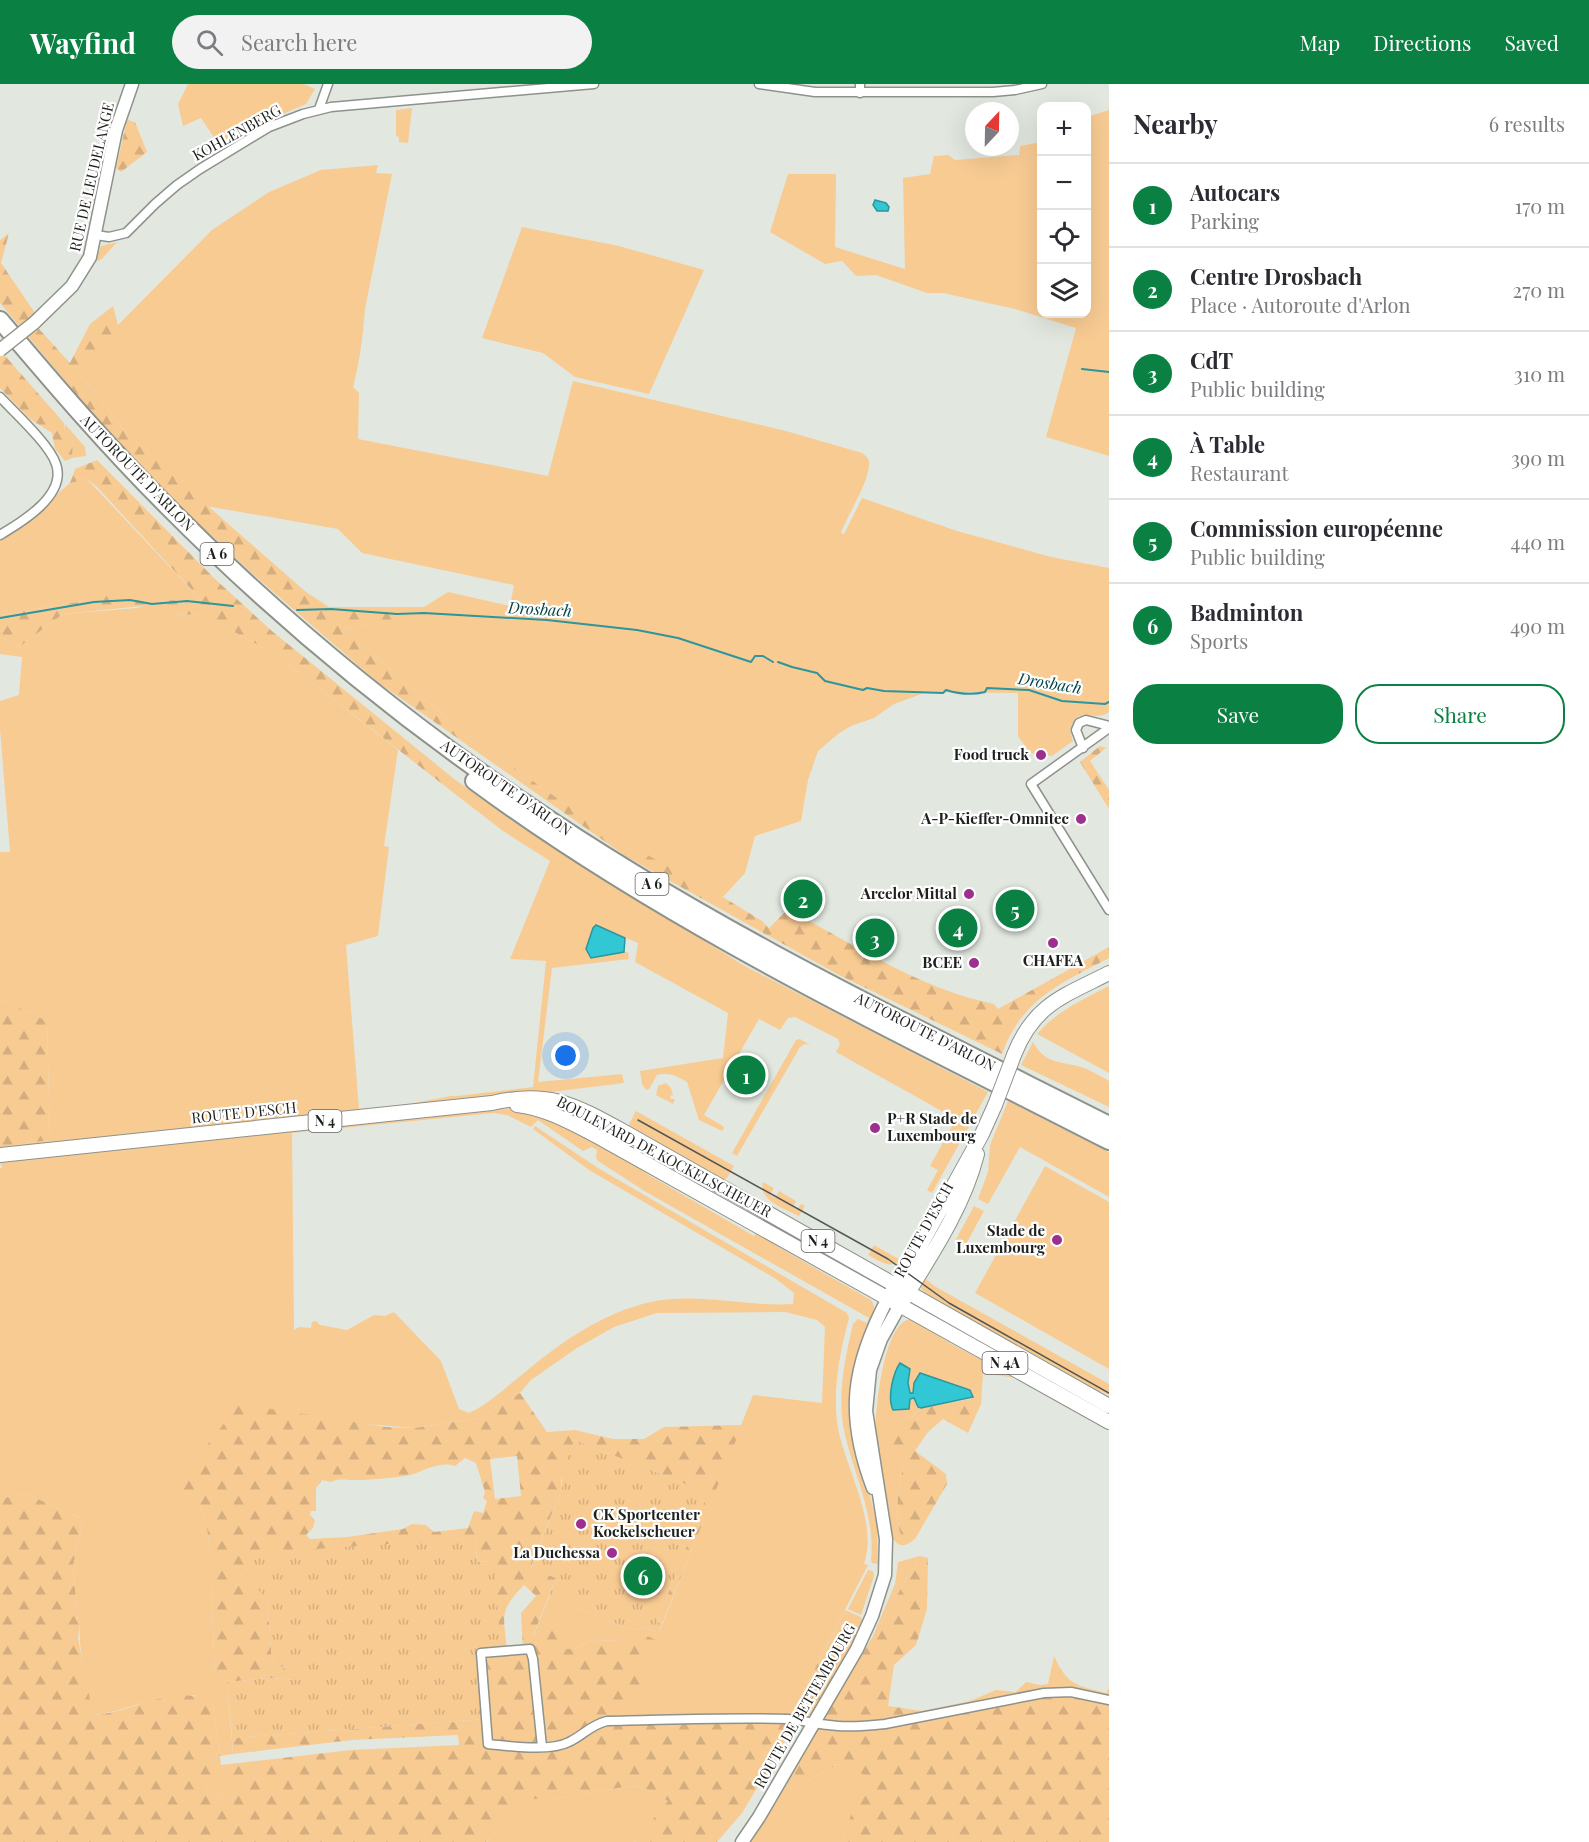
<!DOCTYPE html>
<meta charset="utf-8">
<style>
:root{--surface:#fff;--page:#f2f2f3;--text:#2b2b33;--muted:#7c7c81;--line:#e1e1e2;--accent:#0b8043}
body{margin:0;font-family:"Playfair Display",serif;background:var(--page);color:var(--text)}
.controls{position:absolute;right:18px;top:18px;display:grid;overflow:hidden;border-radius:12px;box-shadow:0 6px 24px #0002}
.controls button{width:54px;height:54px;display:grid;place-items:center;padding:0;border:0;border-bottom:2px solid var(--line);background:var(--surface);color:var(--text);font:30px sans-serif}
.compass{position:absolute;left:965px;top:18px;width:54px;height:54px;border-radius:50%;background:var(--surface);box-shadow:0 6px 24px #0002;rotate:22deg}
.you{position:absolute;left:566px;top:972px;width:21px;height:21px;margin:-15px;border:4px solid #fff;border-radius:50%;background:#1a73e8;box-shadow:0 0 0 9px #1a73e833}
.badge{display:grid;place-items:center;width:39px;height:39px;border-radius:50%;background:var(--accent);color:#fff;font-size:20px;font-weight:700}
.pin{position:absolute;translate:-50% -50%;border:3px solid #fff;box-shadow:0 2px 6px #0006}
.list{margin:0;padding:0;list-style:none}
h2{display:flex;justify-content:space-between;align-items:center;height:78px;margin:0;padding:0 24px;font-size:26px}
h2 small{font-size:20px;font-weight:400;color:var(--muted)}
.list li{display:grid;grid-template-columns:39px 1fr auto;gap:18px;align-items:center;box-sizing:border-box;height:84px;padding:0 24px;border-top:2px solid var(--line)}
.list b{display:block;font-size:22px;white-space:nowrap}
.list p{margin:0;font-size:20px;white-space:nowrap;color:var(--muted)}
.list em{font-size:20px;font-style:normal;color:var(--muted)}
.actions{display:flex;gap:12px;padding:18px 24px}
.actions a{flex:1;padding:14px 0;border:2px solid var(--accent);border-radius:24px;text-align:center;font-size:21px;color:var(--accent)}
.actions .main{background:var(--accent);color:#fff}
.icon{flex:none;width:33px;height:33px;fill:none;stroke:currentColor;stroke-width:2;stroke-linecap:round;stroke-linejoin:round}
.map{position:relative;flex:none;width:1109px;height:1758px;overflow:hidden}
header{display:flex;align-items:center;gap:36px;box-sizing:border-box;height:84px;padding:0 30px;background:var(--accent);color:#fff}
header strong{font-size:28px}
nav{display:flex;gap:33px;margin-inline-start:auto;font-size:21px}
.search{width:420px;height:54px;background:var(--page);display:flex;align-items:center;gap:15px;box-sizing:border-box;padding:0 21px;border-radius:33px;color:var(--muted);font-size:22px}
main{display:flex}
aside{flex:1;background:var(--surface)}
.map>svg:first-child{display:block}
.grass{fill:#f8cb93}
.forest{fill:url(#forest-firs);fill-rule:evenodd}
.park{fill:url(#park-tufts)}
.water{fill:#32c7d4;stroke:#2c959d;stroke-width:1.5}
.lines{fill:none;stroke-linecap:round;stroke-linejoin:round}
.stream{stroke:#2c959d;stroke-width:2}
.minor-casing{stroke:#8d928b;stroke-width:11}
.secondary-casing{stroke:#8d928b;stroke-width:15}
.primary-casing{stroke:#8d928b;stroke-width:16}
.motorway-casing{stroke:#8d928b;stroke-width:20}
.minor{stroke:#fff;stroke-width:8}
.secondary{stroke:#fff;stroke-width:12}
.primary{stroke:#fff;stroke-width:14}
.motorway{stroke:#fff;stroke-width:16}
.tram{stroke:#535652;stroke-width:1.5}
.secondary-bridge-casing{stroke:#8d928b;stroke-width:15;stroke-linecap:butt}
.primary-bridge-casing{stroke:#8d928b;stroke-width:16;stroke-linecap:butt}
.secondary-bridge{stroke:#fff;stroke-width:12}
.primary-bridge{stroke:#fff;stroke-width:14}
.poi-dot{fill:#9d2f8e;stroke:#fff;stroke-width:2}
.labels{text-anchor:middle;stroke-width:4.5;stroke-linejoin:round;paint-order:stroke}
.shield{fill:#fff;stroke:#626361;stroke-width:1.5}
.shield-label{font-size:14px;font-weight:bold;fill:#1e201d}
.street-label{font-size:15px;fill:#1e201d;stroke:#fff}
.poi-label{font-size:15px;font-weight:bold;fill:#1e201d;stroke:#fff;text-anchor:end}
.water-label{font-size:16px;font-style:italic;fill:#01444a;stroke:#fff}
</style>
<header>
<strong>Wayfind</strong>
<div class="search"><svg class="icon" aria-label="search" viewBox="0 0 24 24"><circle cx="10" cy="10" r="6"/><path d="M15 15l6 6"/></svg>Search here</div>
<nav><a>Map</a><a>Directions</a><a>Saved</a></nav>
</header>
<main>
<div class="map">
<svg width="1109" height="1758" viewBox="0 0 1109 1758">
<defs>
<pattern id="forest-firs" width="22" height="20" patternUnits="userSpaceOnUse" patternTransform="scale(1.5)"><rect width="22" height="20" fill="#f8cb93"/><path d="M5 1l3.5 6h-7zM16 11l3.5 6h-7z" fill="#d4ae7e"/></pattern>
<pattern id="park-tufts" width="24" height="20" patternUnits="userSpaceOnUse" patternTransform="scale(1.5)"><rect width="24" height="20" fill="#f8cb93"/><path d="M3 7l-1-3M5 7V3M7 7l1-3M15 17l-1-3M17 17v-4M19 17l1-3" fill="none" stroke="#d4ae7e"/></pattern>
</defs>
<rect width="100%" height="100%" fill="#e2e8e0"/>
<!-- grass -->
<path class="grass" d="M188 0H304L315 5 306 20 267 37 221 64 201 34 183 42 178 20Z
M412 24 408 59 399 58V53L396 52V26Z
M1109 26V372L1046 353 1076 244 1015 225 943 209H927L876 191 856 192 842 177 825 180 770 148 788 90H836L835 163 905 185 903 94 930 90 934 72 948 71 955 76 1019 71 1020 62 1041 58 1042 230H1086L1087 33Z
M378 81 376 89 392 90 365 225C363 251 360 277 353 303L359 309 358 355 548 392 573 297 786 347 862 369C866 372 870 375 869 381 868 400 848 430 841 449L844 450 862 414 957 447 1051 473 1109 484V628C1095 639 1077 620 1070 646L1073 657 1052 672 1030 669 1018 652V609L927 608 894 620 874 634 851 642 838 650 818 667 808 696 801 737 755 752 745 789 723 813 618 758 461 646 344 545 391 536 384 523H424L448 508 510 522 514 501 362 469 338 445 206 422 129 353 81 291 118 264V241L212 146 269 108 321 86Z
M522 143 619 162 704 186 649 310 575 293 543 269 482 254Z
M117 158 102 175 95 178 101 162Z
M65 340 85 363 86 372 72 374 73 358 65 347Z
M87 395 202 517 166 516 153 521 168 530 203 531 260 562 309 596 398 666 384 762 389 763 378 852 346 861 359 1025 403 1021 451 1012H457L533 1003 546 877 510 875 550 777 503 747 446 703 453 694 511 736 743 881 988 1008 932 1109 927 1106 938 1086 930 1082 956 1035 836 968 840 960 838 955 795 933 788 934 780 946 759 935 704 1031 723 1042 724 1044 722 1047 699 1036 687 998C676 992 670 988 657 991L649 1005 646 1006 642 1000 640 987 723 974 728 929 635 878 638 859 596 841 591 874 624 868H628L629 875 552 884 538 998 622 990 624 999 469 1018 360 1027 359 1025 351 1028 0 1065V1063L50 1056 47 937 0 915V768H10L0 645V617L19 611 22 573 0 570V553L19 563 63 530 136 524 151 520 88 511 84 517 0 531V455L22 441 70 399Z
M1109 902V989L1037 950C1057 927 1082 916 1109 902Z
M800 955 810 961 805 960 800 963 737 1072 732 1069 796 956Z
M1033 958C1045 979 1056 977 1078 982 1089 985 1099 991 1109 997V1023L1021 981Z
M666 999 671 1004 673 1011 670 1012 671 1015H675L673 1020 656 1011 658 1002Z
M1008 1017 1109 1068V1113L1020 1063 988 1120 978 1115 988 1088 990 1061Z
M519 1023 533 1026 632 1077 647 1090 754 1152 757 1148 780 1164 871 1216 874 1222 858 1360 877 1441 878 1480 872 1479 871 1476C876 1429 851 1386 843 1341 838 1305 845 1275 853 1240L858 1235 867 1239 869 1234 646 1108 598 1077 596 1073 597 1066 592 1063 583 1067 538 1036 531 1043 507 1031 494 1029 292 1049 294 1246 299 1243 311 1244 312 1238 316 1237 320 1241 347 1246 374 1231 385 1232 394 1228 441 1277 459 1325 469 1329C490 1319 506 1303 524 1289 561 1258 604 1228 651 1218 699 1208 745 1223 793 1220L794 1209 776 1195 589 1086 533 1045 535 1042 598 1084 847 1229 849 1234C840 1268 833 1302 837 1338 843 1381 879 1436 864 1480L868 1481 789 1635 626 1637 621 1557 592 1556 574 1565H559V1544L544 1556 533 1553 549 1513 633 1546 645 1544 659 1549 753 1311 822 1319 825 1243 817 1236 785 1228 657 1229 614 1243 577 1264 531 1296 520 1309 479 1334 415 1344 365 1340 199 1418 207 1445 211 1471V1501L215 1592 227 1598 233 1670 220 1672 221 1681 214 1686 212 1673 220 1672 213 1624H208L195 1611C179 1612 163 1614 148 1618 129 1622 111 1630 92 1631 89 1603 77 1566 80 1539L78 1538 73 1482 83 1435 24 1409 0 1415V1085L2 1083 0 1079 44 1072Z
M636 1027 734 1082 727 1094 722 1096 626 1046Z
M1045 1082 1109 1118V1285L975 1209Z
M763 1098 774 1104 770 1111 775 1114 779 1107 796 1117 793 1123 797 1126 801 1120 805 1122 799 1132C786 1125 758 1117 763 1098Z
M974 1122 984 1127 965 1162 955 1157Z
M874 1161 902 1177C890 1185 879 1177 868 1171Z
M923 1193 936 1203 1109 1300V1311L1101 1307 1098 1312 927 1212 920 1203Z
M916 1221 1019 1279 1036 1285 1094 1318 1091 1323 914 1222Z
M917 1235C946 1262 987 1277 1023 1295L983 1289 981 1320 976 1315H970L972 1314 970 1306 924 1290 920 1289 913 1304V1309L910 1310 908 1299 910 1288 899 1280 892 1304 910 1314H914L917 1323 921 1324 912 1333 899 1335 887 1364 903 1384C898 1407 895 1426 900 1449L909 1456 915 1455C909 1460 901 1465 895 1457 889 1450 890 1431 888 1421 884 1403 877 1385 876 1367 873 1342 881 1246 907 1236 909 1235 915 1235 917 1235Z
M920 1472 872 1554 895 1500 898 1478Z
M868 1486 873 1487 874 1492 861 1531 848 1525Z
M1054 1572C1068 1602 1076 1601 1106 1609L1109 1604V1616L927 1631 922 1627 970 1617 996 1606 1016 1608 1026 1598 1040 1601 1048 1600Z
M838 1680 865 1691 842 1758H749L785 1702 795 1704Z
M208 1696H238L232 1719 205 1704Z
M630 1702 640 1703 668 1717 634 1758H486L523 1715H552Z"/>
<!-- forest -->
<path class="forest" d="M127 36 135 38 147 68 121 88 116 84Z
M9 149 1 179 35 229 30 235 70 279 90 240 113 222 118 241V264L81 291 129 353 306 508 329 523H384L392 536 344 545 461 646 599 744 723 813 762 837 769 844 784 829 791 827C857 862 920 905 994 920L998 925 1109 863V874C1061 899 1021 916 1002 970L839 891 627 773 376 597 255 492 168 411 103 342 0 219V156Z
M0 266 64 339 65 347 73 358 72 374 65 377 55 365 52 349 30 335 0 304Z
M97 376 215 495 273 548 453 694 446 703 309 596 260 562 203 531 168 530 152 521 63 530 19 563 0 553V531L84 517 88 511 103 507 152 520 166 516 202 517 97 403 87 395 70 399 75 385Z
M1100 662 1106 664 1090 677 1109 706V725L1080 678Z
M0 915 47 937 50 1056 0 1063Z
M520 1309 547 1348 575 1346 613 1355H644L664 1343 742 1341 662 1540 657 1538 707 1409 575 1356 561 1397 562 1404 531 1483 556 1494 533 1552 544 1556 550 1542 559 1544V1565H574L592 1556 621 1557 629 1550 645 1551 656 1556 627 1636 789 1635 845 1526 861 1533 863 1538 862 1544 814 1628 807 1633 788 1639 787 1654 742 1729 717 1758H634L668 1717 640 1703 630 1702 552 1715H523L486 1758H0V1415L24 1409 83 1435 73 1482 78 1538 80 1539 78 1554 93 1631C129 1630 166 1603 203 1614L208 1624H213L220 1672 212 1673 214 1685 221 1681 351 1666 459 1661 458 1651 352 1656 233 1670 232 1654 486 1635 481 1569 494 1477 477 1478 475 1454 245 1489 267 1516 272 1576 296 1592V1596L268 1594 227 1598 215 1592 211 1501V1471L207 1445 199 1418 177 1400 239 1320 386 1343 415 1344 479 1334ZM517 1372 521 1412 495 1415 490 1375ZM465 1374 476 1379 485 1408 483 1414 487 1417 483 1429 474 1427 468 1444 434 1448 426 1441 412 1440 403 1445 347 1453 310 1455 306 1451 313 1444 315 1436 310 1431 311 1427H316V1404L322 1396 331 1398C339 1394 345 1396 354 1396 370 1396 389 1394 405 1392 424 1389 436 1376 455 1382ZM524 1501 536 1512 521 1529 523 1566 507 1567C504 1531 498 1528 524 1501ZM208 1696H237L232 1719 205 1704Z
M970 1315H976L981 1320 968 1349 943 1335 928 1348 915 1367 946 1390 947 1400 915 1455 909 1456 900 1449C895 1426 898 1407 903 1384L887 1364 890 1341 899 1335 912 1333 921 1324Z
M920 1472 928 1474 927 1525 916 1561 894 1581 888 1622 922 1627 927 1631 1044 1609 1109 1616V1758H842L864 1691 838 1680 795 1704 785 1702Z"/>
<!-- park -->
<path class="park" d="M575 1356 708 1409 657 1538 662 1540 659 1549 645 1544 633 1546 549 1513 556 1494 531 1484 562 1404C561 1389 567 1370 575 1356Z
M475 1454 477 1478 494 1477 501 1568 482 1569 486 1635 232 1654 227 1598 268 1594 296 1596 295 1592 272 1576 267 1516 244 1489 255 1473 286 1467Z"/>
<!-- water -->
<path class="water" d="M875 116 886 119 889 123 888 127H877L873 121Z
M596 841 625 854 624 868 591 874 586 865 593 844Z
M900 1279 910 1285 908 1299 910 1309H913L914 1299 920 1289 970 1306 973 1313 921 1324 918 1323 914 1314 910 1315 909 1325 893 1326C887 1314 893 1289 900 1279Z"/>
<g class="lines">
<!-- stream -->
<path class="stream" d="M1082 285 1109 288
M297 526 331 525 397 530 424 529 547 536 637 546 678 554 751 578 755 572H763L773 578
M0 534 94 518 130 516 152 520 187 517 233 522
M778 578 792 583 817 589 825 597 863 606 867 604 884 607 943 609 946 606C959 610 973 611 985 608L987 604 1029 606 1062 617 1105 620 1109 618"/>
<!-- minor casing -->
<g class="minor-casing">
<path id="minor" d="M759 0 815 8H993L1015 6 1042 0
M860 9V0
M319 25 328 0
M96 151 109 153 126 149 155 120 177 101 200 85 269 43 303 30 331 23 594 0
M0 313C15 329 50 361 56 380 67 411 22 438 0 451
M1109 644 1031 700 1109 826
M1083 664 1076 646 1079 639 1086 636 1109 642
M542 1663 533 1575 530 1565 481 1569 488 1660C510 1662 550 1668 569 1658 584 1651 590 1641 607 1637 667 1636 727 1633 788 1635 802 1636 815 1640 829 1641 847 1644 867 1642 885 1640L1044 1609 1071 1608 1109 1616"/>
</g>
<!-- secondary casing -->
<g class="secondary-casing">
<path id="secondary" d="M34 239 72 202 90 173 116 46 132 0
M873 1404C845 1331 852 1282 888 1214
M742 1758 759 1733 857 1565 872 1532 885 1491 886 1455 866 1327 870 1286 881 1255 900 1221"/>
</g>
<!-- primary casing -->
<g class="primary-casing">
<path id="primary" d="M1014 971C1034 920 1064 912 1109 889
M517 1021C545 1024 570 1038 595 1051L1109 1338
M0 1071 492 1019C548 1006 573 1020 621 1046L1109 1322
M892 1208 914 1173 982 1050 995 1021
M904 1215C932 1170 964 1122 977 1070"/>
</g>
<!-- motorway casing -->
<g class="motorway-casing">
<path id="motorway" d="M0 236C54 300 108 363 167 422 276 532 397 632 525 719 709 845 911 941 1109 1041
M474 697C670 842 893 946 1109 1057"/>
</g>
<!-- minor -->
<use href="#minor" class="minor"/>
<!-- secondary -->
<use href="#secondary" class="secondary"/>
<!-- primary -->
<use href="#primary" class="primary"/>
<!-- motorway -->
<use href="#motorway" class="motorway"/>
<!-- tram -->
<path class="tram" d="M638 1036 888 1175 949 1219 1109 1309"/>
<!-- secondary-bridge casing -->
<g class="secondary-bridge-casing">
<path id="secondary-bridge" d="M0 266 34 239"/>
</g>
<!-- primary-bridge casing -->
<g class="primary-bridge-casing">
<path id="primary-bridge" d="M995 1021 1014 971"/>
</g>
<!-- secondary-bridge -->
<use href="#secondary-bridge" class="secondary-bridge"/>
<!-- primary-bridge -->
<use href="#primary-bridge" class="primary-bridge"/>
</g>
<!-- markers -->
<g class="poi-dot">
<circle cx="1041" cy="671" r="6"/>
<circle cx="1081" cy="735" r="6"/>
<circle cx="969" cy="810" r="6"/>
<circle cx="1053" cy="859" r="6"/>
<circle cx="974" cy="879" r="6"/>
<circle cx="875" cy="1044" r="6"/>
<circle cx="1057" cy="1156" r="6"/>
<circle cx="581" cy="1440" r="6"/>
<circle cx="612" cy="1469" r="6"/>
</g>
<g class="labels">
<!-- shield labels -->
<g class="shield">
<rect x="200.5" y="459" width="33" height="22" rx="4.5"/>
<rect x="635.5" y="789" width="33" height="22" rx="4.5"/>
<rect x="308.5" y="1026" width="33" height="22" rx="4.5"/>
<rect x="801.5" y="1146" width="33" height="22" rx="4.5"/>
<rect x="982.5" y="1268" width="45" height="22" rx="4.5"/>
</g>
<g class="shield-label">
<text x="217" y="475">A 6</text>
<text x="652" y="805">A 6</text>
<text x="325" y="1042">N 4</text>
<text x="818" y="1162">N 4</text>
<text x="1005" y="1284">N 4A</text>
</g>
<!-- street labels -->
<g class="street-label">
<text transform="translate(237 49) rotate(-29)" y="5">KOHLENBERG</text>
<text transform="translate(92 93) rotate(-77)" y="5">RUE DE LEUDELANGE</text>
<text transform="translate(137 389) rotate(46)" y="5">AUTOROUTE D'ARLON</text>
<text transform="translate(506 704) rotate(35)" y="5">AUTOROUTE D'ARLON</text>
<text transform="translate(925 948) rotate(27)" y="5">AUTOROUTE D'ARLON</text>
<text transform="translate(244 1029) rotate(-6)" y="5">ROUTE D'ESCH</text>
<text transform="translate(664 1073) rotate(28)" y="5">BOULEVARD DE KOCKELSCHEUER</text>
<text transform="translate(924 1146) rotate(-61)" y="5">ROUTE D'ESCH</text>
<text transform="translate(805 1622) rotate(-60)" y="5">ROUTE DE BETTEMBOURG</text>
</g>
<!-- poi labels -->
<g class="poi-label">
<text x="1029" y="676">Food truck</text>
<text x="1069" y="740">A-P-Kieffer-Omnitec</text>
<text x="957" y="815">Arcelor Mittal</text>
<text x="1053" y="882" text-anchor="middle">CHAFEA</text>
<text x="962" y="884">BCEE</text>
<text x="887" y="1040" text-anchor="start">P+R Stade de<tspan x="887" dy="17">Luxembourg</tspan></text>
<text x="1045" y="1152">Stade de<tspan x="1045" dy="17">Luxembourg</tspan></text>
<text x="593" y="1436" text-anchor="start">CK Sportcenter<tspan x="593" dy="17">Kockelscheuer</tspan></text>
<text x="600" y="1474">La Duchessa</text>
</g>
<!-- water labels -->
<g class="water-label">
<text transform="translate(540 525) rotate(3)" y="6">Drosbach</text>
<text transform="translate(1050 599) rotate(9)" y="6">Drosbach</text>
</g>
</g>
</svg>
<div class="controls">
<button>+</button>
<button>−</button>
<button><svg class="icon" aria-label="locate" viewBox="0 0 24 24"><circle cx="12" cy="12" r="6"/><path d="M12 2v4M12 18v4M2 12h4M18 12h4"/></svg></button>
<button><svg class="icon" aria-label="layers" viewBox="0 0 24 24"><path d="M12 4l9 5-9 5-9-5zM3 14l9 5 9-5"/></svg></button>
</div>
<svg class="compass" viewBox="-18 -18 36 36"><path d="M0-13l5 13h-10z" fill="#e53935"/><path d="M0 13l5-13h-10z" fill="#7c7c81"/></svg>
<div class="you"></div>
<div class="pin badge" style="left:746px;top:991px">1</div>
<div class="pin badge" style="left:803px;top:815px">2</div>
<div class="pin badge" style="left:875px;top:854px">3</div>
<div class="pin badge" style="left:958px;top:844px">4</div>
<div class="pin badge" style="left:1015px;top:825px">5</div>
<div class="pin badge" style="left:643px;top:1492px">6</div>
</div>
<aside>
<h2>Nearby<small>6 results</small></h2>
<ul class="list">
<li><span class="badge">1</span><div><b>Autocars</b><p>Parking</p></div><em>170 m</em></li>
<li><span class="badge">2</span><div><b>Centre Drosbach</b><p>Place · Autoroute d'Arlon</p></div><em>270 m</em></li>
<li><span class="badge">3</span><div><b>CdT</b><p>Public building</p></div><em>310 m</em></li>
<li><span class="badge">4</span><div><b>À Table</b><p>Restaurant</p></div><em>390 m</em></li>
<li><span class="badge">5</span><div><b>Commission européenne</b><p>Public building</p></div><em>440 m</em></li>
<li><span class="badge">6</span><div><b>Badminton</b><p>Sports</p></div><em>490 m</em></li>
</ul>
<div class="actions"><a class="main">Save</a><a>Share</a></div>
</aside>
</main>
